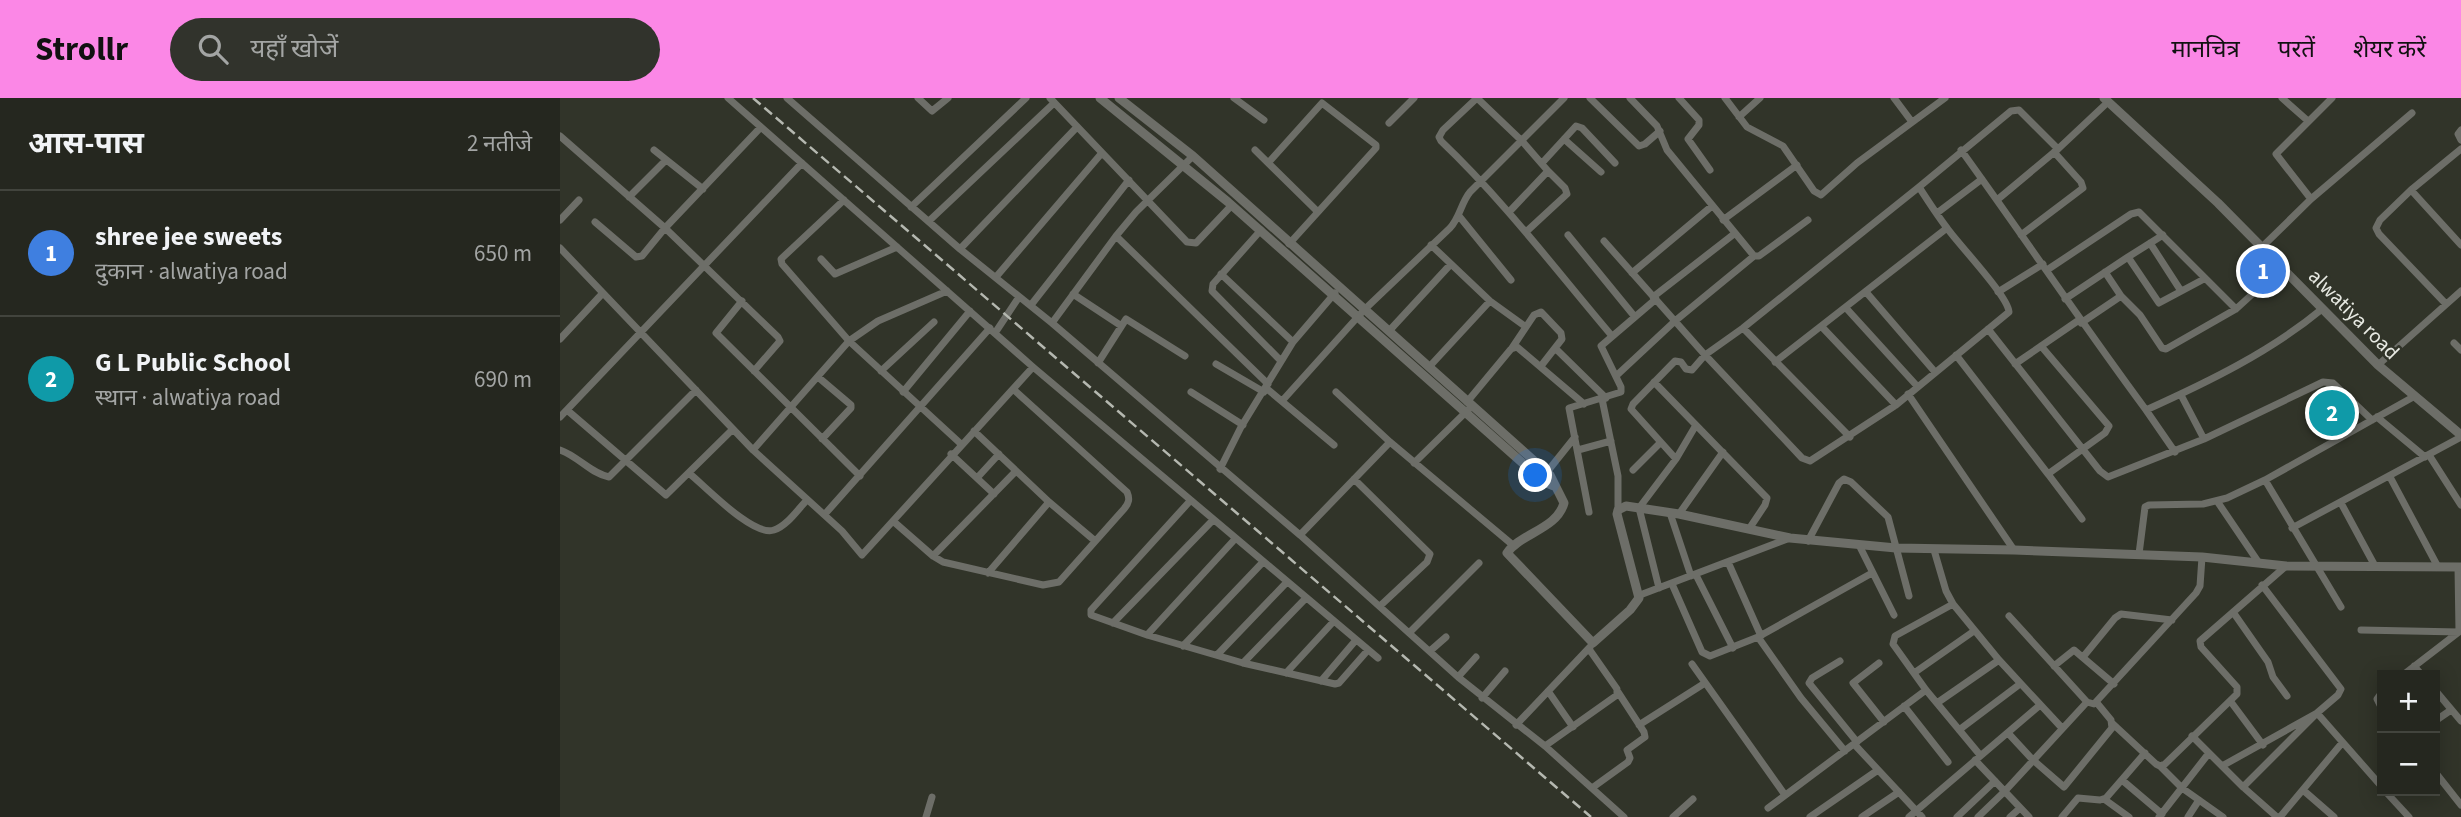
<!DOCTYPE html>
<html lang="hi">
<meta charset="utf-8">
<style>
:root{--surface:#25271f;--page:#31332c;--text:#f1f3f6;--muted:#a3a5a4;--line:#42443d;--accent:#fb87e6}
body{margin:0;font-family:"Source Sans 3","Noto Sans Devanagari",sans-serif;background:var(--page);color:var(--text)}
.controls{position:absolute;right:21px;bottom:21px;display:grid;overflow:hidden;border-radius:0px;box-shadow:0 4px 18px #0003}
.controls button{width:63px;height:63px;display:grid;place-items:center;padding:0;border:0;border-bottom:2px solid var(--line);background:var(--surface);color:var(--text);font:35px sans-serif}
.you{position:absolute;left:976px;top:378px;width:24px;height:24px;margin:-18px;border:5px solid #fff;border-radius:50%;background:#1a73e8;box-shadow:0 0 0 10px #1a73e833}
.badge{display:grid;place-items:center;width:46px;height:46px;border-radius:50%;background:var(--accent);color:#fff;font-size:23px;font-weight:700}
.pin{position:absolute;translate:-50% -50%;border:4px solid #fff;box-shadow:0 2px 7px #0006}
.list{margin:0;padding:0;list-style:none}
h2{display:flex;justify-content:space-between;align-items:center;height:91px;margin:0;padding:0 28px;font-size:30px}
h2 small{font-size:23px;font-weight:400;color:var(--muted)}
.list li{display:grid;grid-template-columns:46px 1fr auto;gap:21px;align-items:center;box-sizing:border-box;height:126px;padding:0 28px;border-top:2px solid var(--line)}
.list b{display:block;font-size:26px;white-space:nowrap}
.list p{margin:0;font-size:23px;white-space:nowrap;color:var(--muted)}
.list em{font-size:23px;font-style:normal;color:var(--muted)}
.icon{flex:none;width:38px;height:38px;fill:none;stroke:currentColor;stroke-width:2;stroke-linecap:round;stroke-linejoin:round}
.map{position:relative;flex:none;width:1901px;height:719px;overflow:hidden}
header{display:flex;align-items:center;gap:42px;box-sizing:border-box;height:98px;padding:0 35px;background:var(--accent);color:#111}
header strong{font-size:33px}
nav{display:flex;gap:38px;margin-inline-start:auto;font-size:24px}
.search{width:490px;height:63px;background:var(--page);display:flex;align-items:center;gap:18px;box-sizing:border-box;padding:0 24px;border-radius:38px;color:var(--muted);font-size:26px}
main{display:flex}
aside{flex:1;background:var(--surface)}
.map>svg:first-child{display:block}
.lines{fill:none;stroke-linecap:round;stroke-linejoin:round}
.minor{stroke:#6d6e68;stroke-width:7}
.tertiary{stroke:#6d6e68;stroke-width:9}
.rail{stroke:#b5b8b0;stroke-width:2.5;stroke-dasharray:10 5;stroke-linecap:butt}
.labels{text-anchor:middle;stroke-width:5;stroke-linejoin:round;paint-order:stroke}
.street-label{font-size:21px;fill:#e7e9e2;stroke:#313429}
</style>
<header>
<strong>Strollr</strong>
<div class="search"><svg class="icon" aria-label="search" viewBox="0 0 24 24"><circle cx="10" cy="10" r="6"/><path d="M15 15l6 6"/></svg>यहाँ खोजें</div>
<nav><a>मानचित्र</a><a>परतें</a><a>शेयर करें</a></nav>
</header>
<main>
<aside>
<h2>आस-पास<small>2 नतीजे</small></h2>
<ul class="list">
<li><span class="badge" style="background:#3f7fe0">1</span><div><b>shree jee sweets</b><p>दुकान · alwatiya road</p></div><em>650 m</em></li>
<li><span class="badge" style="background:#0f9aa8">2</span><div><b>G L Public School</b><p>स्थान · alwatiya road</p></div><em>690 m</em></li>
</ul>
</aside>
<div class="map">
<svg width="1901" height="719" viewBox="0 0 1901 719">
<rect width="100%" height="100%" fill="#313429"/>
<g class="lines">
<!-- minor -->
<path class="minor" d="M168 0 473 269 818 560
M227 0 400 151 492 225 740 437 898 579 985 648 1064 719
M358 0 372 13 388 0
M490 0 627 144 636 145 672 107
M674 0 704 22
M917 0 883 32 879 39 881 43C944 103 996 172 1052 238
M917 0 962 43 988 73 950 113
M1030 0 1079 48 1085 46 1100 33
M1070 0 1097 28 1107 52 1194 158H1199L1248 122
M1119 0 1139 22V27L1128 41 1150 72
M1165 0 1187 29 1223 48 1254 93 1261 97 1297 65 1385 0
M1334 0 1352 24
M1722 0 1748 23
M1179 19 1200 0
M829 25 854 0
M1901 32 1898 36 1901 42
M0 38 105 130 218 239 220 243 194 273
M1004 41 1041 74
M94 52 143 91
M695 52 758 114 729 146
M1401 52C1464 139 1523 227 1586 312 1648 284 1710 254 1762 211
M709 64 762 5 816 47V50L758 114
M983 64 1016 28 1022 30 1055 65
M1851 92 1901 51
M69 99 106 62
M1751 101 1852 15
M284 102 221 161 222 166 289 243 401 346
M1437 102 1498 51 1548 4
M351 109 466 0
M1377 115 1422 81
M899 118 951 182
M0 122 19 102
M1163 122 1237 67
M369 123 494 5
M35 124 76 159 82 158 105 130 201 29
M701 132 653 186 652 193 721 263
M966 134 1007 96 1005 90 988 73
M1008 137 1075 219
M1461 137 1523 90 1521 84 1494 54
M556 138 708 286
M1044 143 1145 257 1242 360 1250 363 1336 307 1449 214C1448 198 1399 147 1387 130 1377 117 1368 103 1359 89
M1590 145 1621 193
M871 147 930 203 966 229
M1702 149 1751 101 1716 56 1772 0
M0 150 193 352 282 433 302 457 473 269
M400 151 517 29
M1568 159 1603 137
M261 161 275 176 337 149
M1487 172 1571 116 1579 114 1676 211
M1545 174 1561 198 1580 217 1602 250 1606 251 1676 211 1722 169
M1072 175 1152 108
M661 176 733 244
M436 179 541 56
M1306 194 1375 274
M1438 194 1483 166
M513 196 560 227
M1093 199 1174 136
M1505 201 1568 159 1599 205 1644 181
M182 203 156 235 300 378
M1886 206 1819 136 1816 130 1820 122 1851 92 1901 147
M471 207 569 82
M1286 210 1357 288
M492 225 556 138 576 114 633 58
M1521 225 1561 198
M1262 229 1336 307
M1183 230 1290 339
M1428 231 1540 373 1548 379 1644 341 1763 284 1773 285 1812 322
M829 233 890 167
M435 235 459 199
M0 241 42 196
M1894 245 1901 252
M952 250 974 217 981 214 1001 235 1002 241 981 268
M995 250 1046 300
M1396 257 1488 376 1545 335 1549 328 1481 248
M1215 264 1387 130
M538 265 566 221 625 258
M656 266 704 294
M1455 266 1519 222
M1818 267 1901 193
M870 268 930 203
M321 273 374 224
M1056 278 1115 223 1194 158
M258 279 291 307V310L262 341
M1094 284 1207 400 1205 407 1189 431
M706 290 774 347
M343 294 410 213
M631 294 683 327
M776 294 830 344 954 448
M1348 296 1454 452
M1621 297 1644 341
M1042 301 1058 378V412
M722 303 804 212 890 130C900 119 901 105 910 94L1004 0
M907 304 951 251 957 249 1024 306
M7 312 106 397 173 331
M1586 312 1615 354
M0 319 242 65
M1817 319 1865 359
M414 333 489 404 534 442
M0 352C18 358 30 375 49 379L136 292
M193 352 289 243 318 223 387 193
M1018 352 1051 343
M391 356 434 396
M1869 357 1901 407
M1116 361 1071 311 1073 306 1115 263 1121 264 1126 271 1132 272 1145 257 1183 230 1359 89 1451 13 1459 12 1498 51
M854 365 909 311
M660 371 681 329 733 244 775 195
M1073 372 1100 345
M987 374 1015 339
M130 376C146 389 193 439 214 432 227 428 238 411 247 402
M1488 376 1522 421
M1830 379 1878 469
M417 380 439 356
M794 381 870 456 867 464 820 508
M1705 382 1781 509
M630 403 531 512V517L587 537 683 565 775 586 779 585 808 552
M1657 403 1699 465
M1781 405 1815 468
M1029 414 1009 310 1061 294V289L1041 248 1096 201
M1110 415 1131 478
M265 416 430 230
M1119 416 1163 354
M333 423 373 458 383 464 483 487 499 484 564 411C569 405 570 401 567 394L453 291
M1732 430 1901 339
M740 437 830 344
M1248 443 1279 385 1284 381 1291 384 1328 419 1349 498
M1299 447 1334 517
M1374 452 1386 493 1393 506 1439 562 1502 630
M1579 456 1585 409 1589 407 1643 406 1667 400 1705 382 1855 298
M373 458 456 373
M1168 464 1201 538
M428 475 489 404
M1136 477 1173 550
M1112 486 1142 554 1150 558 1198 539 1312 475
M1702 487 1781 591 1778 597 1757 615 1683 689 1717 719
M1099 490 1079 410 1116 361 1136 327
M1080 497 1230 440
M1393 506 1335 538 1333 546 1366 592 1420 657
M1673 514 1708 564 1713 579 1727 598
M1449 518 1527 604 1534 606 1636 495 1640 488 1642 459
M553 525 653 422
M1801 532 1899 534 1898 469
M850 534 919 465
M587 537 675 441
M1198 539 1241 600 1285 653
M623 548 703 464
M870 553 886 539
M657 557 727 484
M1523 559 1555 520 1561 516 1612 522
M1280 563 1252 580 1249 585 1297 644
M683 565 746 500
M1319 565 1293 585 1324 624
M1132 566 1225 697
M1494 568 1514 552 1554 586
M1854 568 1862 577
M726 575 774 523
M1354 575 1414 533
M1843 577 1900 533
M898 579 916 559
M761 583 796 542
M1875 592 1901 623
M988 593 1013 629
M1822 594 1817 601 1822 611
M922 600 945 573
M1671 604 1703 647
M1377 605 1439 562
M1344 608 1388 664
M1875 623 1891 612
M1553 626 1596 666 1600 668 1605 666 1677 596V589L1641 549 1640 543 1726 468
M956 627 1030 549
M1079 627 1145 585
M1399 632 1460 586
M1448 635 1473 662 1504 689 1552 630 1551 622 1537 605
M1632 638 1683 689
M1294 646 1362 719
M985 648 1057 597V591L1029 551
M1415 662 1469 719
M1600 668 1622 690 1663 719
M1662 668 1757 615 1822 689
M1875 674 1901 707
M1562 682 1602 716
M1032 690 1068 664 1070 660 1067 652 1085 639 1084 634 1058 594
M1743 692 1774 719
M1825 693 1849 719
M1544 701 1569 719
M1208 710 1366 592
M366 719 372 699
M1113 719 1133 701
M1250 719 1318 672
M1302 719 1339 694
M1349 719 1480 607
M1397 719 1435 683
M1418 719 1445 693 1527 604
M1450 719 1460 710
M1502 719 1518 700 1540 702 1546 700 1585 655
M1599 719 1649 655
M1628 719 1639 702
M1720 719 1782 645"/>
<!-- tertiary -->
<path class="tertiary" d="M540 0 668 104 984 384 994 388
M559 0 633 58 990 377 1004 405C997 431 961 435 947 455L1033 545 1070 512 1079 500 1057 416 1058 412 1066 408 1119 416 1230 440 1336 450 1454 452 1642 459 1726 468 1901 469
M1544 0 1658 105 1818 267 1901 337"/>
<!-- rail -->
<path class="rail" d="M193 0 1031 719"/>
</g>
<g class="labels">
<!-- street labels -->
<g class="street-label">
<text transform="translate(1794 216) rotate(45)" y="7">alwatiya road</text>
</g>
</g>
</svg>
<div class="controls">
<button>+</button>
<button>−</button>
</div>
<div class="you"></div>
<div class="pin badge" style="left:1703px;top:173px;background:#3f7fe0">1</div>
<div class="pin badge" style="left:1772px;top:315px;background:#0f9aa8">2</div>
</div>
</main>
